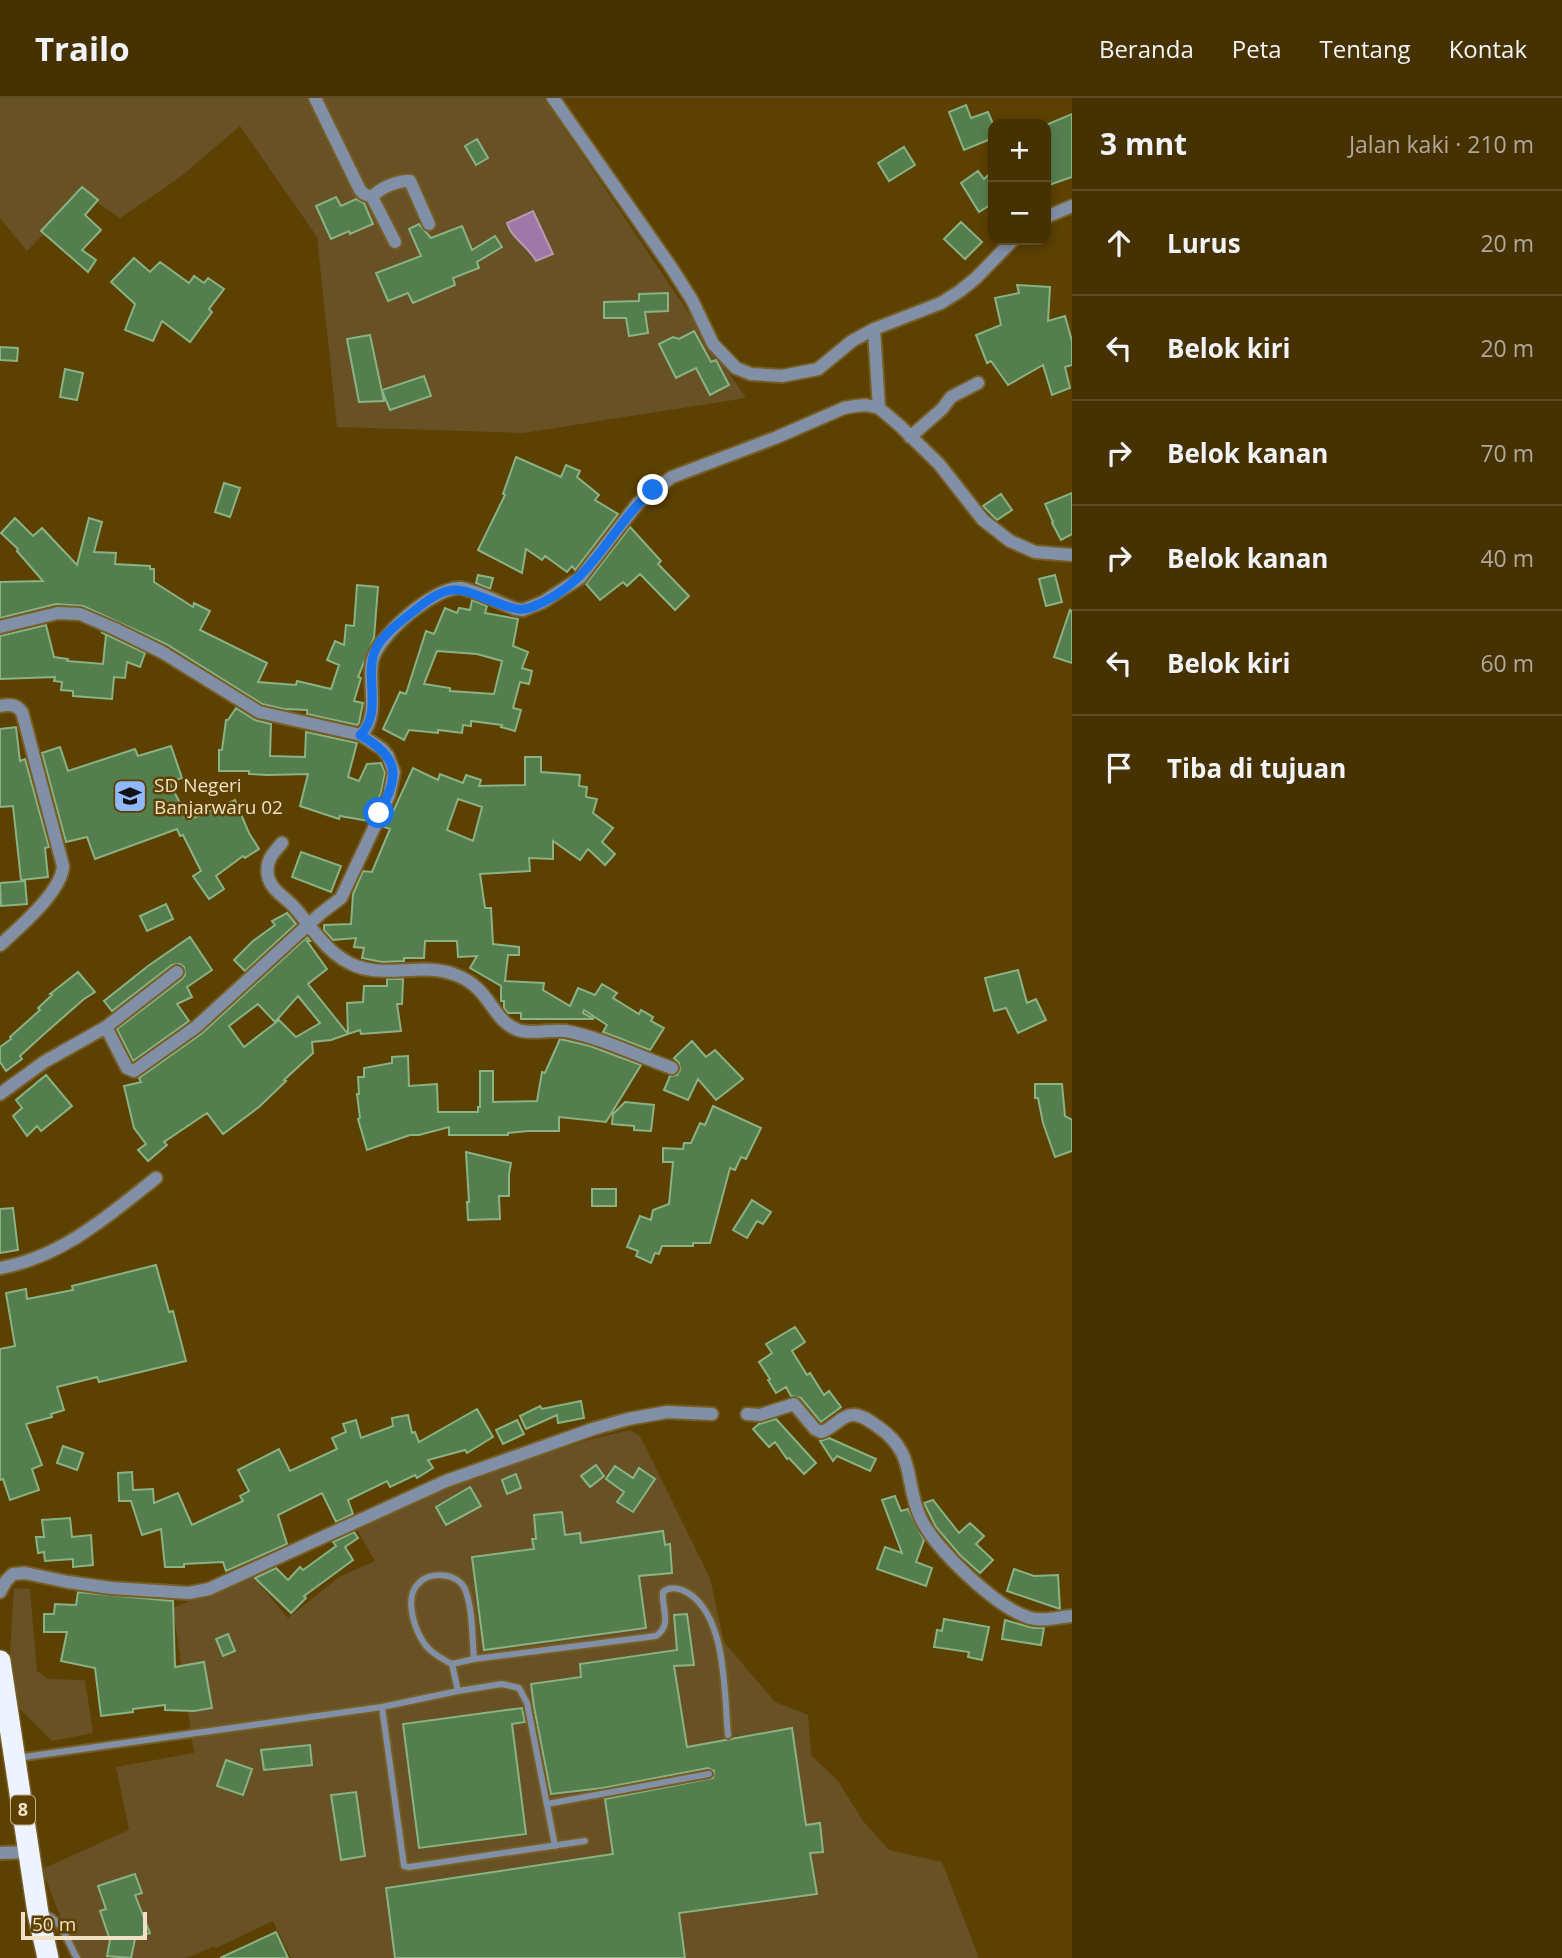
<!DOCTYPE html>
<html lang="id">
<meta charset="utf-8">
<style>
:root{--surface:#453102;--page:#4c390c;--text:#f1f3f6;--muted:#b0a999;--line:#5d4c24}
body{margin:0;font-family:"Open Sans",sans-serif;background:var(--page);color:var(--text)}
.controls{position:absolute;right:21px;top:21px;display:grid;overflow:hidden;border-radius:14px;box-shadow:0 4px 10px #0003}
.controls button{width:63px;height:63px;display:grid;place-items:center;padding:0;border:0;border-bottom:2px solid var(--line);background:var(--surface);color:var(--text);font:35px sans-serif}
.scale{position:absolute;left:21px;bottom:18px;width:126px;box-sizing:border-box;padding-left:7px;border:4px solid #f1e1c6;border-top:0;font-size:19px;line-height:24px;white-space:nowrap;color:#f1e1c6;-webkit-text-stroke:5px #5c4102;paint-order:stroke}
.stop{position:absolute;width:21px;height:21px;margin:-16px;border:5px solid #1a73e8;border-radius:50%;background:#fff}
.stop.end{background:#1a73e8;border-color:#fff;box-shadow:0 2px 7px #0008}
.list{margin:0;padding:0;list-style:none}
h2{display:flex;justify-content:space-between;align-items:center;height:91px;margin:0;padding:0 28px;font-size:30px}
h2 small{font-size:23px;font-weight:400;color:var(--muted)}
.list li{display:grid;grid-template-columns:46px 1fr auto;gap:21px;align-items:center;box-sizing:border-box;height:105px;padding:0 28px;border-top:2px solid var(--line)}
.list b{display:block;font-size:26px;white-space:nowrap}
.list em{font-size:23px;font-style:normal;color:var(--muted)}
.icon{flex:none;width:38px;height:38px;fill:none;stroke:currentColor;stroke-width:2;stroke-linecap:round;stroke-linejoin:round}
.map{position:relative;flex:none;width:1072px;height:1860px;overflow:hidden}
header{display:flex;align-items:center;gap:42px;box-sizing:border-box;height:98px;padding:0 35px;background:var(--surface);border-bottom:2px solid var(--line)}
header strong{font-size:33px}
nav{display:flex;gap:38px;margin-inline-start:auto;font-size:24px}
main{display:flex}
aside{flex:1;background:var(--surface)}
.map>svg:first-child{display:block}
.green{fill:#685125}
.water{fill:#a078a8;stroke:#b898b1;stroke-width:2}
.building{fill:#557e4f;stroke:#8ab384;stroke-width:2;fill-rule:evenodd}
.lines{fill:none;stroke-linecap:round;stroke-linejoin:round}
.lane-casing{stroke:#775e25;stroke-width:10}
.street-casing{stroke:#775e25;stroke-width:16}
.highway-casing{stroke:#775e25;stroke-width:24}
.lane{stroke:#8290a7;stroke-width:6}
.street{stroke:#8290a7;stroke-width:12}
.highway{stroke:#edf3ff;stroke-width:21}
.route{stroke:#1a73e8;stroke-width:9}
.labels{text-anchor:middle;stroke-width:5;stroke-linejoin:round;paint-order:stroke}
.shield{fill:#5c4102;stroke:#c4b18b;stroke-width:2}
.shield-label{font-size:18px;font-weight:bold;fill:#f1e1c6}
.poi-label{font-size:19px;fill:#f1e1c6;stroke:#5c4102;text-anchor:start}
</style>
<header>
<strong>Trailo</strong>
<nav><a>Beranda</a><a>Peta</a><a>Tentang</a><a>Kontak</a></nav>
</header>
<main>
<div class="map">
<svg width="1072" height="1860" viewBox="0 0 1072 1860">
<rect width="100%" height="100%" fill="#5c4102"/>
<!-- green -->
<path class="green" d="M0 0H544L746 300 523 335 337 329 317 139 240 28 179 80 120 120 84 96 27 153 0 120Z
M630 1332 640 1338 710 1480 724 1544 775 1604 808 1617 811 1657 838 1683 863 1723 889 1752 942 1764 979 1860H291L273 1823 216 1850 214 1848 187 1860H76L42 1771 129 1732 116 1669 194 1655 173 1510 252 1477 288 1520 339 1479 375 1463 355 1428 472 1369H503L588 1342Z
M14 1490 30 1491 37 1573 48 1581 85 1582 93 1635 52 1643 14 1605 10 1555Z"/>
<!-- water -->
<path class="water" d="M533 113 553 156 536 163C528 148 512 141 507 125Z"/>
<!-- building -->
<path class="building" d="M966 7 971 20 988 14 993 26V40L964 52 949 14Z
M1072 16V79L1046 88V27Z
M477 41 488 60 476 67 465 48Z
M904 49 915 67 889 83 878 65Z
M978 73 984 81 993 73V105L979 114 961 85Z
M82 89 98 102 85 117 101 132 82 152 96 162 88 174 41 133Z
M336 99 341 108 356 101 364 105 373 126 350 136 349 133 331 141 316 108Z
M961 124 982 144 965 161 944 141Z
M419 126 431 140 462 128 472 152 495 138 502 149 477 164 479 170 453 180 455 187 413 205 408 195 388 203 376 175 421 158 409 131Z
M134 160 150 174 160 164 189 185 194 178 204 185 208 180 224 191 209 211 212 214 190 244 162 223 153 243 125 232 135 206 111 184Z
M1017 187 1050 189 1048 223 1065 218 1072 243V267L1065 269 1070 290 1052 297 1043 267 1008 287 991 263 987 265 976 237 1001 227 995 200 1019 195Z
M668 195V213L645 214 648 235 629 238 626 220H604V204L639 203V196Z
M694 233 711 264 716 262 729 287 710 297 696 270 676 280 659 246 673 239 679 241Z
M370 237 384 303 359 304 347 241Z
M0 249 18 250 17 263 0 262Z
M65 271 83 275 77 302 60 299Z
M424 278 431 298 390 312 382 292Z
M516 359 561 379 566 367 580 373 577 379 599 397 595 402 618 416 575 472 572 468 567 474 545 458 542 462 526 451 522 475 478 452 505 397 503 396Z
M224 385 240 390 230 419 215 414Z
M1072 395V436L1061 442 1052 425 1053 424 1045 406Z
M1001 396 1012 412 997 422 983 408Z
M15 420 33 438 42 430 77 467 89 420 102 424 94 454 116 455 115 466 150 468V471H154V484L193 509 194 505 210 513 200 532 267 565 258 584 296 587 297 583 331 591 339 567 327 562 335 543 344 547 346 527 354 528 357 487 378 489 374 540 358 579 361 580 354 603 363 605 359 625 357 627 307 616V612L284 611 262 606 166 546 83 508 56 506 0 520V484L43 483 17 453 18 451 1 435Z
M630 429 661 463 658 466 689 498 675 512 640 476 627 488 623 484 600 502 586 486Z
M478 477 493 480 490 491 476 485Z
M1055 477 1062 504 1046 508 1039 481Z
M472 502 487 508 485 515 518 521 513 548 528 554 522 570 532 573 529 586 520 584 513 610 521 612 515 633 501 629 502 627 471 623V628L463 627 462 635 438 632V635L409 632 404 642 383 631 400 594 406 596 426 533 434 536 445 510 457 515 459 510 470 512ZM437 553 477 556 502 563 494 596 450 593V590L424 586Z
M1070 512 1072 513V565L1054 559Z
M46 527 54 559 68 561 67 563 103 566 106 537 101 534 145 555 140 569 127 564 125 580 114 579 112 601 73 598V593L61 592 62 584 54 583 55 579 0 581V538Z
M236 610 255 622 271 626 270 658 305 659 306 634 357 645 348 679 359 683 367 666 381 665 385 675 381 695 368 723 340 718 339 721 300 708 308 676 268 677 249 676V673H219V652H222L226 622H228Z
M16 629 20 663 25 661 49 749 45 750 48 779 21 782 13 708 0 709V631Z
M171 648 182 680 169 684 189 722 235 702 249 735 259 751 245 760 243 758 216 778 224 791 209 801 193 778 201 773 183 737 180 738 177 731 95 761 87 739 66 744 42 655 60 649 68 673 135 651 138 658Z
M525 659H541V674L580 677 579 688 587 689 586 699 597 701 593 715 613 730 602 744 615 756 605 767 588 751 580 762 553 743V761L529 760 530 773 480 776 485 810H491L493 846 519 849V857H508L505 883 544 885 543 892 570 908 578 890 595 897 602 886 617 895 613 900 639 916 641 912 653 919 651 923 664 930 650 952 603 934 607 927 584 912 583 915 594 921H521V915H508L504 910V903H501V888L470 870 477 858 458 859 457 843H425L424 860H404V863L382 864 362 860 364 850 354 849 356 840 333 842 324 832V827L351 826 353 796 363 773 372 774 390 731 384 729 392 712V716L413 670 438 682 440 676 463 685 466 677 481 682 479 688 525 687ZM458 701 482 709 473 743 447 732Z
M301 754 341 768 331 794 292 779Z
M25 783 27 806 1 808 0 785Z
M166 806 173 821 147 833 140 818Z
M287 815 296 826 245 873 234 862 253 843 275 827 272 823Z
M190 839 212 872 187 889 192 899 177 906 189 923 133 963 117 931 182 881 185 877 184 869 180 866 172 867 112 913 104 903 148 868Z
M307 839 310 843H307L327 871 308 886 348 936 331 942 312 944 313 955 284 982 286 983 259 1009 223 1036 207 1015 164 1044 167 1047 148 1063 138 1052 146 1046 134 1030 124 988 141 984 139 980 201 936ZM298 898 320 925 296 939 279 922 244 949 229 928 258 906 275 924Z
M1018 872 1027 905 1036 901 1046 922 1018 935 1006 910 994 913 985 880Z
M78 874 95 894 84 901 43 937 20 958 22 961 6 973 0 964V949L11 941 10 939 40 912 38 910 52 897 50 896Z
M387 881H403L402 906H397L401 933 361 936 360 932 348 936 347 905 363 904 364 888H387Z
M560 941 590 948 641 967 606 1024 559 1019V1033H528L508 1035V1037H449V1029L419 1037H410L367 1052 358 1021 360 1020 357 996H359L358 979H364V970L392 965V959L408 958 409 988 437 986 438 1014H478V1009H480V973H493V1004L537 1003 542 974 545 975Z
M692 943 706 959 715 952 743 981 716 1002 698 981 688 1002 664 992 670 978 677 977 680 972 679 965 674 960Z
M46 977 72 1008 41 1033 37 1028 27 1038 13 1018 22 1010 16 1002Z
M1035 986H1062L1065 1018 1072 1022V1053L1055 1059 1043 1025 1038 1000H1035Z
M625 1004 654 1007 651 1033 634 1032V1028L612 1026 613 1016Z
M713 1008 761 1030 746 1061 741 1059 735 1072 730 1070 710 1145H693V1148H662L659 1156 655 1155 651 1165 636 1158 638 1153 627 1149 640 1118 651 1122 653 1112 669 1106 673 1064H663V1050L683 1051 684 1045H691L700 1025 705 1027Z
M466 1054 511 1065 509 1076V1098H499L500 1121 468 1122 467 1104H469Z
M592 1091H616V1108H592Z
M752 1102 771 1114 763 1126 757 1123 747 1140 733 1132Z
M13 1110 18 1152 0 1155V1111Z
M156 1167 169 1214 173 1213 186 1263 99 1284 97 1279 57 1289 64 1312 51 1316 52 1319 26 1326 42 1367 32 1371 39 1392 10 1402 3 1381 0 1382V1251L15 1248 6 1195 26 1191 27 1201 73 1192 72 1188Z
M795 1229 805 1244 792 1253 807 1277 810 1275 824 1297 829 1293 841 1309 821 1324 801 1300 791 1298 786 1289 776 1295 768 1282 770 1281 759 1264 772 1255 766 1246Z
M581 1303 584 1320 558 1325 557 1317 526 1331 520 1318 540 1308 542 1311Z
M477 1311 493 1339 467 1355 465 1352 428 1362 433 1370 417 1380 415 1377 390 1389 387 1383 348 1402 353 1416 336 1424 322 1395 278 1417 287 1446 226 1473 223 1464 184 1466V1469H165L161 1431 142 1437 131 1403H119L118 1375 132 1374 133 1392 153 1391 154 1405 178 1395 192 1427 243 1403 240 1398 249 1393 238 1372 279 1351 290 1373 337 1351 332 1340 346 1334 343 1326 356 1322 361 1340 393 1328 392 1320 408 1317 412 1335 415 1334 419 1344Z
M776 1321 816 1365 804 1376 789 1360 787 1361 775 1344 769 1349 753 1331 759 1326Z
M517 1322 524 1336 503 1346 496 1332Z
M829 1340 876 1361 870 1373 837 1358 833 1363 820 1343Z
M63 1348 83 1355 77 1372 57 1365Z
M596 1367 604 1378 590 1389 581 1378Z
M615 1368 633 1380 639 1370 655 1381 633 1414 617 1404 624 1394 606 1381Z
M516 1376 521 1390 507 1396 502 1382Z
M470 1389 481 1408 446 1427 436 1409Z
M895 1398 901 1413 908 1411 924 1442 916 1464 932 1470 926 1488 877 1471 885 1449 902 1455 882 1402Z
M933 1402 959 1435 970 1425 984 1438 976 1446 993 1462 980 1475 960 1457 936 1429 924 1405Z
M562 1414 565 1437 580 1435 581 1445 663 1433 665 1447 670 1446 672 1475 639 1478 646 1530 484 1552 472 1459 534 1451 532 1441H536L534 1417Z
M70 1420 72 1439 91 1437 93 1467 73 1469V1461L45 1463 44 1454 38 1455 36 1439H44L42 1422Z
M354 1434 358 1440 345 1449 353 1462 304 1498 306 1500 291 1515 255 1480 276 1470 288 1482 300 1469 303 1472 336 1448 333 1444Z
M1014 1471 1034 1478 1058 1477 1060 1511 1007 1493Z
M78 1494 173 1503 175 1569 204 1564 212 1610 194 1613 165 1612V1607L133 1611V1614L101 1618 95 1570 61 1563 67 1534H44V1516H54L55 1506 76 1507Z
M687 1516 694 1567 674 1568 687 1649 792 1630 806 1727 820 1725 823 1754 810 1755 817 1796 679 1815 685 1860H395L386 1790 613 1756 605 1701 713 1680 714 1673 708 1670 603 1690 551 1696 534 1609 531 1586 581 1579 580 1566 677 1552 674 1517Z
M944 1521 989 1529 982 1562 968 1559 969 1554 934 1549 937 1532 942 1533Z
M1005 1522 1033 1530H1044L1041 1547 1002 1541Z
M228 1536 235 1553 223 1558 216 1541Z
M522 1610 525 1624 512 1626 526 1736 419 1750 403 1626Z
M310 1647 312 1667 264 1672 261 1652Z
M226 1662 252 1671 243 1697 217 1688Z
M356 1694 365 1758 341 1762 331 1697Z
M135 1776 142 1795 135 1797 150 1835 135 1841 131 1860 107 1858 110 1842 100 1813 106 1811 98 1788Z
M276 1834 288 1860H220Z"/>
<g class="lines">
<!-- lane casing -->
<g class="lane-casing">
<path id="lane" d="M452 1566C444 1562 436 1558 429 1551 416 1539 403 1501 418 1486 429 1473 457 1474 465 1491 473 1512 472 1539 474 1561
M458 1593 452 1566 474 1561 656 1538C673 1526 661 1510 663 1494 670 1488 680 1490 688 1495 727 1519 724 1596 728 1637
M382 1609 404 1768 409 1769 585 1743
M17 1660 382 1609 458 1593 502 1586 519 1590 527 1605 555 1748
M547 1706 709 1676
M44 1816C62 1821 68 1845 77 1860"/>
</g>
<!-- street casing -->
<g class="street-casing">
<path id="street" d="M315 0 360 92 364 96 372 99C380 90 398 82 410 83L429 126
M553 0 671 169 692 202 713 246 736 270 751 276 782 278 818 271 852 243 874 231 941 205 960 193 976 180 1013 142
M372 99 395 144
M1046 119 1072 108
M874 231 879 310
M910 339 942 311 951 299 978 285
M0 529 58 515 80 516 115 531 162 554 259 614 361 637 382 651 388 658 394 674 389 698 341 800 320 816 196 929 134 973 127 970 106 929
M0 608C9 606 16 606 22 614L63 768C62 793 19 830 0 847
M361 637C380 618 368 588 372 564 376 539 434 489 460 490 473 491 501 506 516 511L523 512 543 504 580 480 638 405 672 379 775 340 844 310 855 308 866 307 879 310 899 327 939 366 983 422 1010 443 1035 454 1072 457
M282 745C273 755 265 763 268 778 271 793 286 799 295 810 313 831 329 858 356 868 388 880 424 864 456 877 491 890 492 923 518 932 533 937 551 931 566 933 602 940 638 958 672 970
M0 996 44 964 106 929 177 874
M0 1170C62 1159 108 1118 156 1080
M747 1316 760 1317 794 1306 815 1331 821 1334C833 1331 841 1317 853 1317 862 1317 870 1323 877 1328 918 1356 903 1383 921 1421 936 1452 997 1510 1030 1520 1043 1524 1058 1519 1072 1518
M0 1494 6 1483 13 1476 25 1475 68 1484 111 1490 189 1495 209 1491 446 1383 593 1331 628 1321 667 1314 712 1316
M0 1755 29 1754"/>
</g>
<!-- highway casing -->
<g class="highway-casing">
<path id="highway" d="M0 1563 38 1815 48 1860"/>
</g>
<!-- lane -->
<use href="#lane" class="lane"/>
<!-- street -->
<use href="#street" class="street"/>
<!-- highway -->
<use href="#highway" class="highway"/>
</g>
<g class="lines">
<!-- route -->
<path class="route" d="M379 715C400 677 400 660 360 637 383 615 365 581 374 555 379 539 401 523 414 513 456 478 462 494 506 508 516 511 522 513 532 509 593 486 608 431 653 392"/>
</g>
<!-- icons -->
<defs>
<g id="school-square" transform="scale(1.75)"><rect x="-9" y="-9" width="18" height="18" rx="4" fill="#90b8fd" stroke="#5c4102"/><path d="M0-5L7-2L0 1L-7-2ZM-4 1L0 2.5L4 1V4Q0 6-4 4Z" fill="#111"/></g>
</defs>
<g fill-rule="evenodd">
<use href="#school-square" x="130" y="698"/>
</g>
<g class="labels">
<!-- shield labels -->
<rect class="shield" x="11" y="1697.5" width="24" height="29" rx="5"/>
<g class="shield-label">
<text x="23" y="1718">8</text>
</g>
<!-- poi labels -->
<g class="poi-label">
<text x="154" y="694">SD Negeri<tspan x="154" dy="22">Banjarwaru 02</tspan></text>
</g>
</g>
</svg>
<div class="controls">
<button>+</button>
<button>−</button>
</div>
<div class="scale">50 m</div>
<div class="stop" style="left:379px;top:715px"></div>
<div class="stop end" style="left:653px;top:392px"></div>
</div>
<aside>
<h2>3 mnt<small>Jalan kaki · 210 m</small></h2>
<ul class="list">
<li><svg class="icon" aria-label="ahead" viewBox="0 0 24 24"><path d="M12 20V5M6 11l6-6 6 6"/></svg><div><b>Lurus</b></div><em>20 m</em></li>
<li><svg class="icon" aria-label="left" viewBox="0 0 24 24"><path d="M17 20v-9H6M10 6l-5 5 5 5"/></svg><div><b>Belok kiri</b></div><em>20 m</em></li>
<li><svg class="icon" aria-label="right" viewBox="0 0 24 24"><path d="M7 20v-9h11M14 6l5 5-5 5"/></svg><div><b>Belok kanan</b></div><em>70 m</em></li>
<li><svg class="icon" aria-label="right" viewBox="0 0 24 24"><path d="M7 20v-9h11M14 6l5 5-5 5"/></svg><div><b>Belok kanan</b></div><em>40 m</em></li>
<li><svg class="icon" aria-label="left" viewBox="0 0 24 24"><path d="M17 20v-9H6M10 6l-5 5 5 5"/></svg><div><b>Belok kiri</b></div><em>60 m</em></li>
<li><svg class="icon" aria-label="arrive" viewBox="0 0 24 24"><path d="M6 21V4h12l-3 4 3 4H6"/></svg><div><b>Tiba di tujuan</b></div></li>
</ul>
</aside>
</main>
